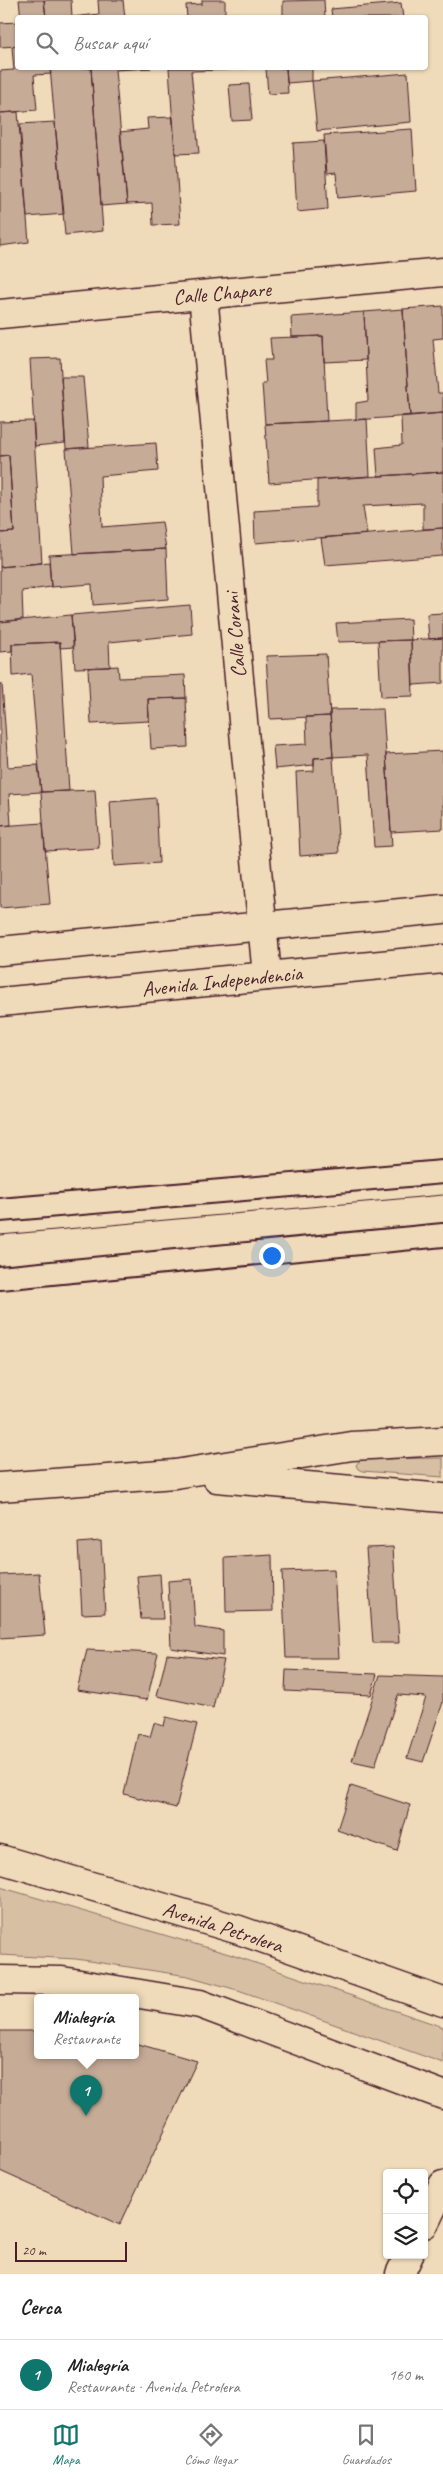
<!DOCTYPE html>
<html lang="es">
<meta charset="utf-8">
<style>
:root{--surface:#fff;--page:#f2f2f2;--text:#222;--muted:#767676;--line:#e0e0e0;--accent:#0f766e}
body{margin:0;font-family:Caveat,sans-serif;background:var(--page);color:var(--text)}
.controls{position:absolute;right:15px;bottom:15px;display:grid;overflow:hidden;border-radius:5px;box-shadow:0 1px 4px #0004}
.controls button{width:45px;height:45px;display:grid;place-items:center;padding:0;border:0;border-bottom:1px solid var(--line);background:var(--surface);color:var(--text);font:25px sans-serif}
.scale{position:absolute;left:15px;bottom:12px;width:112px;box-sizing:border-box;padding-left:5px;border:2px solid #4a1f2b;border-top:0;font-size:14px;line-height:18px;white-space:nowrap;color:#4a1f2b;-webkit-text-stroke:4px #efdbb9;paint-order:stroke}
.you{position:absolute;left:271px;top:1255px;width:18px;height:18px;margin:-12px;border:4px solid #fff;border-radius:50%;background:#1a73e8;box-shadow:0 0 0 8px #1a73e833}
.badge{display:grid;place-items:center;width:32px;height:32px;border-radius:50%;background:var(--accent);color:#fff;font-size:16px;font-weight:700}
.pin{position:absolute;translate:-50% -41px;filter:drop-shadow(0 1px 2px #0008)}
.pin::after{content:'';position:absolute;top:26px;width:18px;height:15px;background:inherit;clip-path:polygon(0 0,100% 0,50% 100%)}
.popup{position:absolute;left:34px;top:1994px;width:105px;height:65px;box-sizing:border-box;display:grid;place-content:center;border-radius:5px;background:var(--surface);filter:drop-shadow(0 1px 4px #0005);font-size:16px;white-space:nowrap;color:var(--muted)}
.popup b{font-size:19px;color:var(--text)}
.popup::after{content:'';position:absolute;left:50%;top:100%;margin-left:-10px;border:10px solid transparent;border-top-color:var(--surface)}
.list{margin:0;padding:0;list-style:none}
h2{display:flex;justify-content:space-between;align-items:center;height:65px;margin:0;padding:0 20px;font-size:21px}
h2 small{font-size:16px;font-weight:400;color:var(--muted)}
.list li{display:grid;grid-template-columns:32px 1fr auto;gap:15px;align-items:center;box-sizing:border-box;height:70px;padding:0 20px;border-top:1px solid var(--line)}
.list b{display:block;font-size:19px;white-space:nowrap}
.list p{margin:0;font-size:16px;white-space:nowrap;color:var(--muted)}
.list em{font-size:16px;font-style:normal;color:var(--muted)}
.icon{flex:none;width:28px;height:28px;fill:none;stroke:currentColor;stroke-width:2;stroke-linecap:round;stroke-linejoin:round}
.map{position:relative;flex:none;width:443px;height:2274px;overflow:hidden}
.search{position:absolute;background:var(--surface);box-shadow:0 1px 4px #0004;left:15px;right:15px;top:15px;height:55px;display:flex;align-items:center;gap:12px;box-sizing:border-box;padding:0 18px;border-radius:5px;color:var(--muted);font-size:19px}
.sheet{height:135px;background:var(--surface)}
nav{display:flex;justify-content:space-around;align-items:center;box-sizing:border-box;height:70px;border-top:1px solid var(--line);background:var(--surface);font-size:14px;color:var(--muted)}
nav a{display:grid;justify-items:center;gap:2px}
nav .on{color:var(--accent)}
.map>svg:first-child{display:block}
.green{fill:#d7bfa4;stroke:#906f68}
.building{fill:#c6ac97;stroke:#4a1f2b}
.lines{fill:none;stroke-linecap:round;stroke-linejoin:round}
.lane-casing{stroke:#4a1f2b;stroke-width:26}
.street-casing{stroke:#4a1f2b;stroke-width:31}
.secondary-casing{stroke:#4a1f2b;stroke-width:31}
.primary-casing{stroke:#4a1f2b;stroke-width:31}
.lane{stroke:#efdbb9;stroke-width:22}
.street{stroke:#efdbb9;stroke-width:28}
.secondary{stroke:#efdbb9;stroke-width:28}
.primary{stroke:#efdbb9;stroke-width:28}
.tram{stroke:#4a1f2b;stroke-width:1}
.labels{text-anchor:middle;stroke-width:5;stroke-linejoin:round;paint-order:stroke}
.street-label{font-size:21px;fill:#4a1f2b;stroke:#efdbb9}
</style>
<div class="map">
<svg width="443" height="2274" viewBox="0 0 443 2274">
<rect width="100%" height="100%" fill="#efdbb9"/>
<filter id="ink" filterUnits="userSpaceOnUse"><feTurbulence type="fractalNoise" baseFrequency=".02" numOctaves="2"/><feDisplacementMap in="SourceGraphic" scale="10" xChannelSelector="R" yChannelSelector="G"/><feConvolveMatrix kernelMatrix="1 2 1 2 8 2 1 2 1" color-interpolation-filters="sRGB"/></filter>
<g filter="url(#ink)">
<!-- green -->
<path class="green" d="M443 1458V1477L362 1471 358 1469 356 1465 361 1459Z
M0 1887 229 1954 443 2027V2063L241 1991 188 1976 76 1959 0 1955Z"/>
<!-- building -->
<path class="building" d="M19 0H44L46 18H21Z
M44 0H71L72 17 99 14 98 0H123L125 18H46Z
M202 0H225V18H187L186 5 202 4Z
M324 0 325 18H283V1Z
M401 3 403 18H332L331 9Z
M18 22V46L0 47V23Z
M18 46V68H50L51 74 34 75 37 110 0 113V71L14 70 12 47Z
M50 68H91L103 231 65 235Z
M91 68H151L115 70 127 204 101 206Z
M169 68H227V70L191 71 199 153 175 154Z
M227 68H251L227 70Z
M266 68H286L288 93 268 94Z
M286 68H312V81L287 83Z
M408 73 411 122 317 131 312 81Z
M249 84 252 120 232 121 229 85Z
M18 112 29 242 0 246V113Z
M173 117 180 224 153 225 152 203 127 204 120 132 148 129 147 118Z
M55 122 64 214 27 217 20 124Z
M412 129 416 191 338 198 336 173 327 174 324 135Z
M324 141 328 209 297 212 293 143Z
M443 306V338L433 339 438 393H443V413L410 416 403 309Z
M403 309 410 416 356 420V403L368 401 364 312Z
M364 312 366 360 324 362 323 336 292 337 291 317Z
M323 336 327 421 265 424 262 384H266L264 360H272L270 338Z
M60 358 65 443 35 446 30 359Z
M61 377H83L89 447 66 449Z
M443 413V472L378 476 376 448 402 445 401 416Z
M367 419 370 476 269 483 265 424Z
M33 421 42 563 0 567V533L14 532 9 455 0 456V422Z
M156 443 158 471 100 476 102 527 162 522 166 549 74 554 66 449Z
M9 455 14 532 0 533V456Z
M443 472V528L423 529V503L363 506 367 534 255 543 254 511 317 507V480Z
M443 528V556L325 565 321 538Z
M166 549 168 599 93 605 92 584 51 587 49 555Z
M49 562 51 587 22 591 23 619 0 622V567Z
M190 605 192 634 109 642 110 667 75 668 71 615Z
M443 613V638L429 639 427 614Z
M71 615 74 647 60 648V642L12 644V651L0 652V622Z
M410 619 411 640 338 642 336 623Z
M443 638V683L413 685 411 640Z
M411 640 413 696 381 697 378 641Z
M60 642 69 791 41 792 31 674 13 676 12 644Z
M326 654 330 716 270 719 266 656Z
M118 666 119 678 185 675 186 698 148 699 149 721 91 724 88 668Z
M0 684H2L8 767 38 765 41 792 9 794 11 825 0 826Z
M186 698 188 747 151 749 148 699Z
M383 709 392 846 374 847 368 755 333 757 330 710Z
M330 716 333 757 314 758V765L275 769 273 746 307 744 306 717Z
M443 751V829L391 832 386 754Z
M333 757 339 853 300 856 296 772 314 771V758Z
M95 790 99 848 45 851 41 792Z
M156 798 159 863 114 866 110 802Z
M43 823 50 904 0 908V826Z
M101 1541 105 1613 82 1614 78 1543Z
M393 1547 399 1643H373L366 1548Z
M272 1555 273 1611 226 1612 225 1558Z
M334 1569 339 1658H286L282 1571Z
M39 1573 45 1635 0 1638V1575Z
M160 1574 163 1619H141L137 1576Z
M192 1579 195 1627 223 1631V1656L171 1648 168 1581Z
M87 1650 158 1653 147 1700 77 1690Z
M167 1654 224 1660 213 1708 157 1696Z
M286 1670 377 1674 371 1695 285 1691Z
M380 1675 443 1677V1702L423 1762 407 1758 426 1697 398 1695 375 1766 352 1761Z
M166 1717 197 1724 176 1808 124 1794 138 1734 150 1737 154 1723 164 1726Z
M351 1786 410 1805 397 1851 337 1830Z
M0 2031H37V2055H135V2043L197 2061 120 2225 0 2171Z"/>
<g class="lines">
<!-- lane casing -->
<g class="lane-casing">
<path id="lane" d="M0 1210 443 1172
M0 1278 443 1235"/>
</g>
<!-- street casing -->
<g class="street-casing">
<path id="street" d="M203 295 267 976
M0 314 443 272
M217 1478 443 1498
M0 1487 175 1474 352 1446 443 1441
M424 2224 443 2185
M400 2274 409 2255"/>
</g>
<!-- secondary casing -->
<g class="secondary-casing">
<path id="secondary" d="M0 951 443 909
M0 1002 443 959"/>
</g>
<!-- primary casing -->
<g class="primary-casing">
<path id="primary" d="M0 1859 239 1930 443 2002
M0 1980 62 1981 200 2004 443 2095"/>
</g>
<!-- lane -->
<use href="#lane" class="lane"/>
<!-- street -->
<use href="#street" class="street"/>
<!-- secondary -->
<use href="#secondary" class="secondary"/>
<!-- primary -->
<use href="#primary" class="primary"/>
<!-- tram -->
<path class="tram" d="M0 1235 443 1195"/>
</g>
</g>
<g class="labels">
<!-- street labels -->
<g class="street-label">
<text transform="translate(222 293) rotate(-5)" y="7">Calle Chapare</text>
<text transform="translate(235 635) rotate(-95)" y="7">Calle Corani</text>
<text transform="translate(222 981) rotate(-6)" y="7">Avenida Independencia</text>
<text transform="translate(223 1927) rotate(18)" y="7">Avenida Petrolera</text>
</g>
</g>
</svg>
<div class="controls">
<button><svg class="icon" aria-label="locate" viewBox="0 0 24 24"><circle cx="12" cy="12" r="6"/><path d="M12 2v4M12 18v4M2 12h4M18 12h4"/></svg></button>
<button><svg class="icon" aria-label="layers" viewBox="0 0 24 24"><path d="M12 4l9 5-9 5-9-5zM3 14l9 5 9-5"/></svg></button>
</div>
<div class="scale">20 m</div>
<div class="you"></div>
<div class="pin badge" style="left:86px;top:2116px">1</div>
<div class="popup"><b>Mialegría</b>Restaurante</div>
<div class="search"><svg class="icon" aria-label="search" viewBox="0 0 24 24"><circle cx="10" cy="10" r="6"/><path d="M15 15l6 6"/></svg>Buscar aquí</div>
</div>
<section class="sheet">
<h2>Cerca<small></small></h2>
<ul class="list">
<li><span class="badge">1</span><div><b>Mialegría</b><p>Restaurante · Avenida Petrolera</p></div><em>160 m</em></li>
</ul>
</section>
<nav>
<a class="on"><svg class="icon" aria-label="map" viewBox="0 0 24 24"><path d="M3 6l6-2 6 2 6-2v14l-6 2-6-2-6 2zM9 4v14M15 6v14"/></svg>Mapa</a>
<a><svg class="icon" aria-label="directions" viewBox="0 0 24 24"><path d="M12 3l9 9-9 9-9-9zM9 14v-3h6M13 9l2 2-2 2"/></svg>Cómo llegar</a>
<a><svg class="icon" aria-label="saved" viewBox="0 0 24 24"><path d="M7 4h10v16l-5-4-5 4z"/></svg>Guardados</a>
</nav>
